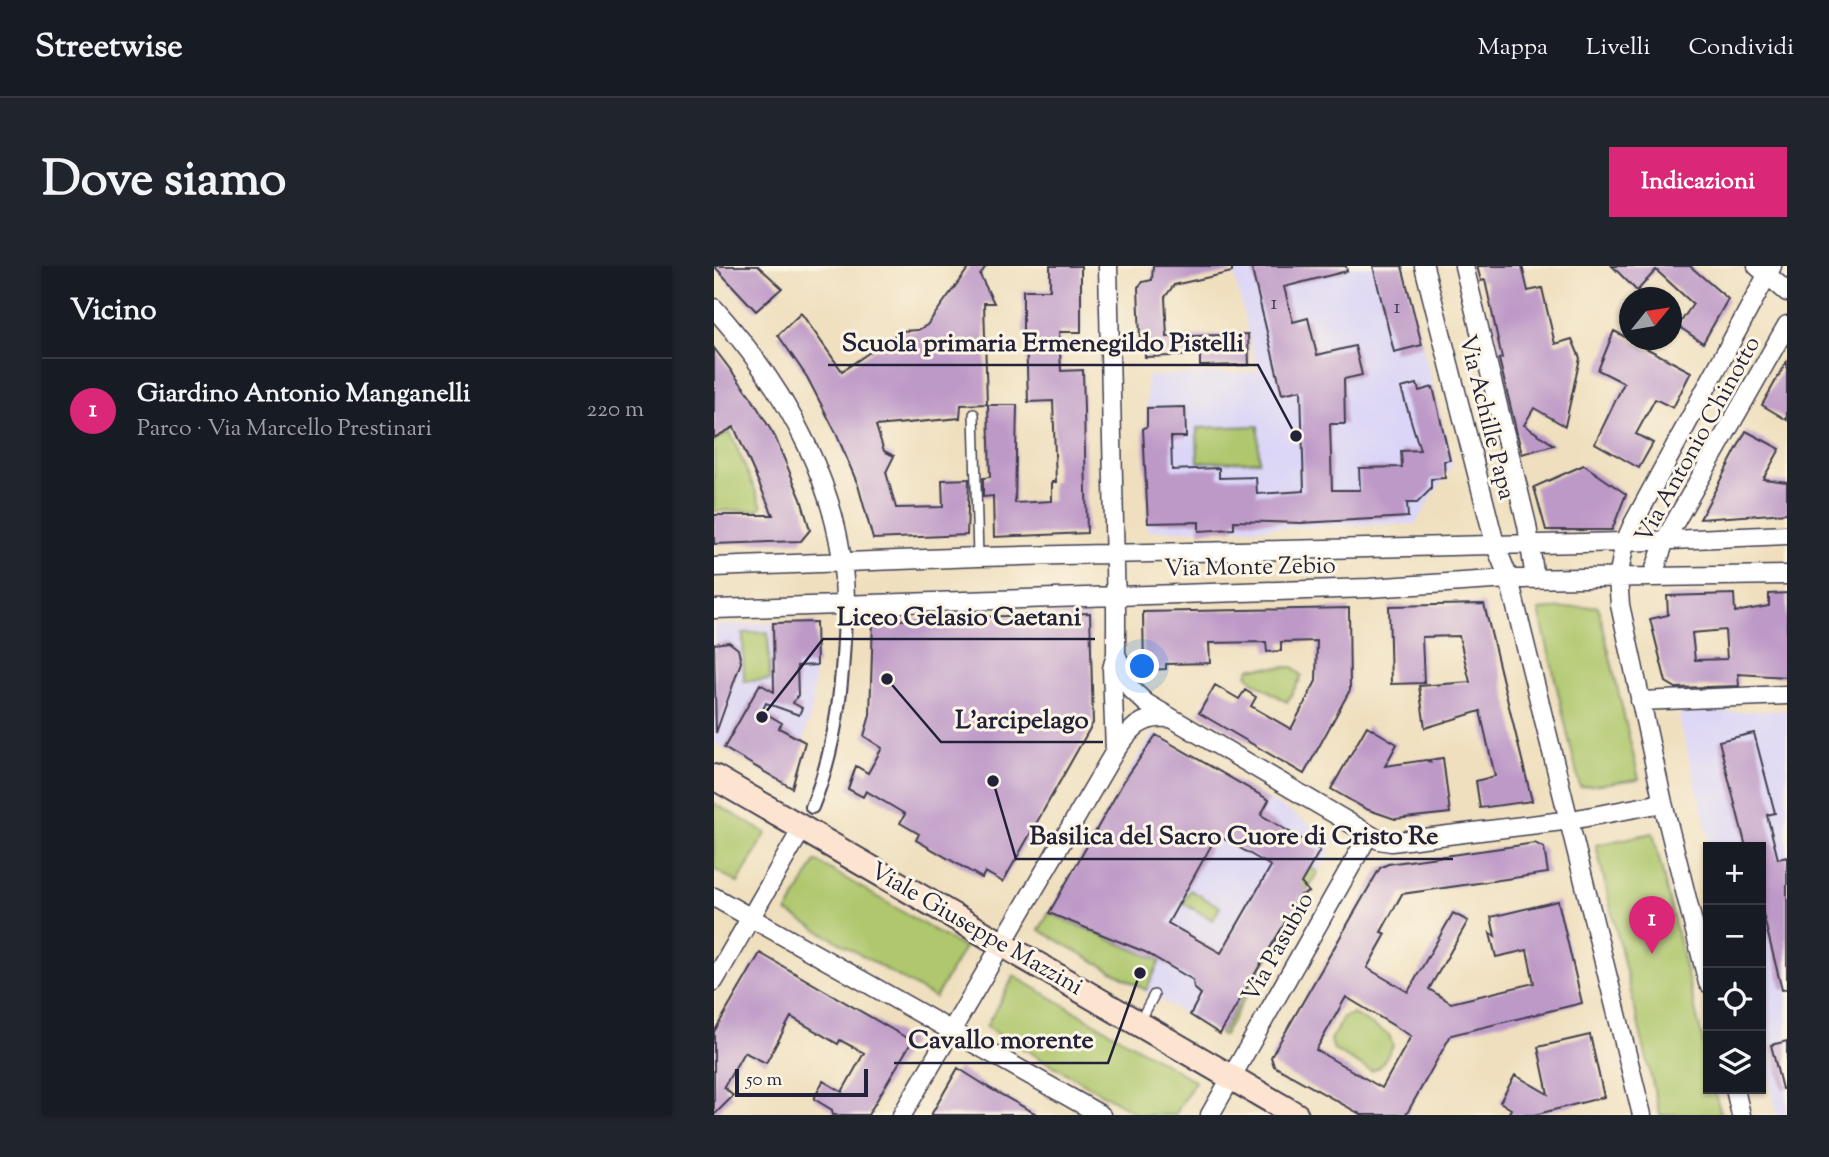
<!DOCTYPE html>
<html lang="it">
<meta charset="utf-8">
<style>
:root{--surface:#171b24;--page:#20242c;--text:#f1f3f6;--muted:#9ea1a6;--line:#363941;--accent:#db2777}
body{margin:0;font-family:"Sorts Mill Goudy",serif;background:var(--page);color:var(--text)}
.controls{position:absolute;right:21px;bottom:21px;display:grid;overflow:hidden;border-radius:0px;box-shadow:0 2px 5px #0004}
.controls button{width:63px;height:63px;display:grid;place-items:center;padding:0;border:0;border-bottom:2px solid var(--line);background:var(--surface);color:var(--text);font:35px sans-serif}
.compass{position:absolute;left:905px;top:21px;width:63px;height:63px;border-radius:50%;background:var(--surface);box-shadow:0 2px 5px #0004;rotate:60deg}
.scale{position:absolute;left:21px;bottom:18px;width:133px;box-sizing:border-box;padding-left:7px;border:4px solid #22223b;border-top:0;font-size:19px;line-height:24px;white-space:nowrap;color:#22223b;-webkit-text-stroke:5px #fcf5e5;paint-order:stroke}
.you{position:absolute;left:429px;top:401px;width:24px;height:24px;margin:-18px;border:5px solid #fff;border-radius:50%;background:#1a73e8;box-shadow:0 0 0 10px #1a73e833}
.badge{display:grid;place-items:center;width:46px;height:46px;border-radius:50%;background:var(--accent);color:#fff;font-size:23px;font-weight:700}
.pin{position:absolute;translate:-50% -58px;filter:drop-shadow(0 2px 4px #0008)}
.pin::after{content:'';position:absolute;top:37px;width:24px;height:21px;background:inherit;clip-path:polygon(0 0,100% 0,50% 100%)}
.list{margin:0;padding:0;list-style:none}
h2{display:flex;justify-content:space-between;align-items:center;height:91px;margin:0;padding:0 28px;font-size:30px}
h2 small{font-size:23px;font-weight:400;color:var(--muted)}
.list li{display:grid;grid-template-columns:46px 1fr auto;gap:21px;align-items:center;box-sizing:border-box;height:105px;padding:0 28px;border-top:2px solid var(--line)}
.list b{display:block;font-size:26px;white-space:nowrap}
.list p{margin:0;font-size:23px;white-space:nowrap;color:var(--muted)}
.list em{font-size:23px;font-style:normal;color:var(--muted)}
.icon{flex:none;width:38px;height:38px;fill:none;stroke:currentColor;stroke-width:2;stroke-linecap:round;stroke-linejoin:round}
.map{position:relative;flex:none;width:1073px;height:849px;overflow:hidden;border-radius:0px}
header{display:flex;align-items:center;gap:42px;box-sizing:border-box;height:98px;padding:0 35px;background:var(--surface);border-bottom:2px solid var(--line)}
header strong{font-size:33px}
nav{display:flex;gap:38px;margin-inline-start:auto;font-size:24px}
.intro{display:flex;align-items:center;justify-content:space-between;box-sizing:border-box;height:168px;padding:0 42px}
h1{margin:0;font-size:49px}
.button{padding:18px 32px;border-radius:0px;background:var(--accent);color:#fff;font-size:24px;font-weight:700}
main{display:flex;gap:42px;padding:0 42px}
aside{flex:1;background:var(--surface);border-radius:0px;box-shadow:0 2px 5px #0004}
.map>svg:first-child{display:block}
.built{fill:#dbd6f7}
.green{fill:#afc76d;stroke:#687454;stroke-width:2}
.building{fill:#bd99c7;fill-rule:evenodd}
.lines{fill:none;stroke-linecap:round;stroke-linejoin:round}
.service-casing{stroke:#413e4f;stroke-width:12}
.pedestrian-casing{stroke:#413e4f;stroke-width:16}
.minor-casing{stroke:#413e4f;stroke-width:21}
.secondary-casing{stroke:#413e4f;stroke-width:28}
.service{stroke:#fff;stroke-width:9}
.pedestrian{stroke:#fff;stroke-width:12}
.minor{stroke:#fff;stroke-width:18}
.secondary{stroke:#fde4d0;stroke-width:24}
.labels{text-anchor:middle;stroke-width:6;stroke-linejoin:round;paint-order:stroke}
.number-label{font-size:21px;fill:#49405e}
.street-label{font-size:24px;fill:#22223b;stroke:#fcf5e5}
.leader{fill:none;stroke:#22223b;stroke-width:2.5}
.callout-dot{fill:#22223b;stroke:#fcf5e5;stroke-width:2.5}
.callout-label{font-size:26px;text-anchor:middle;font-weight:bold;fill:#22223b;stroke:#fcf5e5;stroke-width:6;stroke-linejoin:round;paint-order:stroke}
</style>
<header>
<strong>Streetwise</strong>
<nav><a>Mappa</a><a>Livelli</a><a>Condividi</a></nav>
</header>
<div class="intro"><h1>Dove siamo</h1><a class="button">Indicazioni</a></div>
<main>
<aside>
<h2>Vicino<small></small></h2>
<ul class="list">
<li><span class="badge">1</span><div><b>Giardino Antonio Manganelli</b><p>Parco · Via Marcello Prestinari</p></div><em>220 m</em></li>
</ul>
</aside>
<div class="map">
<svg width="1073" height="849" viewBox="0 0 1073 849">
<rect width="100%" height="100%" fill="#fcf5e5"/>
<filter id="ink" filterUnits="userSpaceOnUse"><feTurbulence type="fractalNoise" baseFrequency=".0143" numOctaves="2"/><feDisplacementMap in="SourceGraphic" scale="14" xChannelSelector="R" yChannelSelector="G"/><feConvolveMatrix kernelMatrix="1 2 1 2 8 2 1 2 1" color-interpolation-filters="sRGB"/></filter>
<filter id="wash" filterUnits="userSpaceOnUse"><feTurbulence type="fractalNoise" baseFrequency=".00686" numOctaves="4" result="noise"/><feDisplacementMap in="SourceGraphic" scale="28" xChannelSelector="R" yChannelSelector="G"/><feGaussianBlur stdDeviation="1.57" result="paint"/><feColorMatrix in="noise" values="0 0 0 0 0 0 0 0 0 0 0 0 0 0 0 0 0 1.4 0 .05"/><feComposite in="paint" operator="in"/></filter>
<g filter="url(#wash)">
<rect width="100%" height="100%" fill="#efdfbe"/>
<!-- built -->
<path class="built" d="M518 0H688L739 198 701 258 433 265V110L544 106Z
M102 356 99 439 78 522 0 477V359Z
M1073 444V849H1063L1047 784V581H997L964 448Z
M439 467 623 573 509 770 325 664 407 521 413 517 409 515Z"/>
<!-- green -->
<path class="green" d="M544 160 545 195 484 196 483 162Z
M16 166 48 240 44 244 0 245V174Z
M884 340 925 513 866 521 825 344Z
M54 366 56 414 30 415 29 367Z
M579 401 588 410 573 436 540 416 533 408 536 402Z
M0 537 52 567 24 617 0 603Z
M939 567 994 797V823H1000L1007 849H946L882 579Z
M102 595 250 682 221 732 73 646Z
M596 601 604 606 509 770 506 768 593 624 586 617Z
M476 624 506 641 499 654 469 637Z
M335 647 446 695 432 724 325 664Z
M300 710 481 815 461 849H425L272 761Z
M639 748 675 769 679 780 666 801 657 805 620 784 617 774 629 751Z"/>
<g id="blocks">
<!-- building -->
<path class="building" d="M0 0H44L68 22 42 45Z
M256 0H272L266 9 280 37H270L273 138 247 139 246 152 162 160 170 185 180 190 172 206 182 242 229 241 228 214 255 213 253 269 159 273 144 219 122 167 93 111 64 69 87 47 128 105 187 65 204 64 213 59Z
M336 0H367V66H345L347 105 369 104 373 267 280 271 279 230 269 231V212L276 211 274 139H303L301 237 338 235V216H342L339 135 314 136 312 68 309 65V24H336Z
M439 0H518V6L460 19 451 31 453 71 534 68 535 99 486 100V89L431 91 430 73H426L424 21 429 16 438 14Z
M537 0H632L633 5 570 21 579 56 594 52 603 89 641 80 648 109 630 113 631 158H616L618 224H646L645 202 688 201 687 185 706 184 687 122 703 118 705 125 719 121 736 194 730 195 731 212 717 213V223L703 237H693L694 251 587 257 520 255V263L485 265V256L434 257 429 163 433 160V142L471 141 472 171H457L458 204 505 202V212L542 211 543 228 590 225 587 124 568 128Z
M659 0H688L708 79 680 86Z
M763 0H808L814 25 828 22 841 78 858 73 866 92 851 160 820 142 810 159 840 179 808 188 785 93 788 92 771 14 767 15Z
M898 0H976L1014 33 989 77 964 60 979 38 942 4 923 25Z
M900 65 977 106 959 142 941 133 922 168 939 177 925 202 881 177 910 117 884 104Z
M0 82 37 131 61 171 87 233 96 264 87 275 0 278V249H59L20 161 0 172Z
M1073 95V154L1048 139Z
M1032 165 1066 183 1049 213 1073 216V247L986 253Z
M870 199 912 228 898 264H832L820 221Z
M1073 327V411L1024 408 1025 420 962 422 952 416 936 353 954 349 953 330 1020 328 1021 346 1055 340V328ZM1011 364 1013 393 981 394 978 367Z
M770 338 818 535 766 542 762 515 781 510 766 445 711 462 705 420 756 416 745 370 708 371 710 417 677 418 675 340Z
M635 342 636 424 590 508 485 447 501 419 525 433 531 424 542 431 537 440 577 463 602 415 603 375 567 376V385L553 386 552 376 495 377 496 397 452 398V403L430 404 429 346Z
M376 347 379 457 289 616 271 606 268 612 202 574 205 568 186 557 191 548 152 525 149 531 134 523 142 500 154 507 168 482 150 470 156 449 159 355Z
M102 356 103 399 83 400 84 429 79 437 88 442 85 449 52 437 48 445 68 457 65 462 91 476 78 522 10 482 46 418 60 426 59 357Z
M15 376 24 383 27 396 2 467 0 378Z
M653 460 683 478 671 500 712 494 716 496 715 494 729 492 736 547 681 553 652 543 617 523Z
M1040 467 1061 547 1053 549 1064 593 1073 591V723L1068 724 1047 640V581H1032L1005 475Z
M442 469 555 534 547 549 606 584 587 617 595 626 587 629 506 768 476 749 487 728 480 722 479 714 431 686 335 647 410 515ZM503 569 557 600 507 687 454 657Z
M821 577 830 582 834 607 688 628 667 666 672 668 653 702 694 726 739 647 754 655 715 723 737 737 820 717 813 684 782 691 776 667 781 670 777 651 844 635 868 737 737 769 692 849H648L560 800 557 791 666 602 674 598ZM632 731 697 770 668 822 602 784Z
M46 687 198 775 154 849H119L118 844 100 833 109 815 128 826 150 787 126 774 124 778 77 751 52 797 30 786 10 821 19 830 0 849V766Z
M876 769 890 831 820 849H794L797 843 786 836 801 809 834 828 824 781Z
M1073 775V822L1068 823 1057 779Z
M244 802 277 823 324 849H217Z"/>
</g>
</g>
<g filter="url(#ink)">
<use href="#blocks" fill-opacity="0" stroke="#413e4f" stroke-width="2"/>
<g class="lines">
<!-- service casing -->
<g class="service-casing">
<path id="service" d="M260 148 264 291
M426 755 440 729"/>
</g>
<!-- pedestrian casing -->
<g class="pedestrian-casing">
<path id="pedestrian" d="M98 541C124 477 130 408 131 339"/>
</g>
<!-- minor casing -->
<g class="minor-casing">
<path id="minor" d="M394 0 402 344V388L398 403 401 485
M710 0 781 278 795 313 928 849
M750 0 813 259 821 313
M1043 0 1073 26
M0 42C73 124 131 227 131 339
M0 301 264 291 911 276 1073 269
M938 311 952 272 1073 59
M0 343 655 322 795 313 1073 309
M402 388 417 423 432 437 665 574 677 576 857 554 949 537
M926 435 1073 429
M0 631 387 849
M0 715 89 561
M994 717 949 537 906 339 904 312 911 276 919 258 1058 0
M1021 823 1027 849
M188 849 401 485C416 464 427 449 454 452
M496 849 654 570"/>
</g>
<!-- secondary casing -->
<g class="secondary-casing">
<path id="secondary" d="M0 511 582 849"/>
</g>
<!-- service -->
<use href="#service" class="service"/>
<!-- pedestrian -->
<use href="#pedestrian" class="pedestrian"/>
<!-- minor -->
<use href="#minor" class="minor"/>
<!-- secondary -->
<use href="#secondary" class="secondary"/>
</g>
</g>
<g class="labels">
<!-- number labels -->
<g class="number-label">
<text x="560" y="43">1</text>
<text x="683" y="47">1</text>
</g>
<!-- street labels -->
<g class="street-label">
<text transform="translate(774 151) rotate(76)" y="8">Via Achille Papa</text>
<text transform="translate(983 173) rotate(-61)" y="8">Via Antonio Chinotto</text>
<text transform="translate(536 300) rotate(-1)" y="8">Via Monte Zebio</text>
<text transform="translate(263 662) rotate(30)" y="8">Viale Giuseppe Mazzini</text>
<text transform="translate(563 681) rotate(-61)" y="8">Via Pasubio</text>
</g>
</g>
<!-- callouts -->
<path class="leader" d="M582 170L544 99H114M48 451L109 373H381M173 413L227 476H389M279 515L302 593H739M426 707L394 797H180"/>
<g class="callout-dot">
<circle cx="582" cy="170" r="7"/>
<circle cx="48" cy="451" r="7"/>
<circle cx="173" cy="413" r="7"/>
<circle cx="279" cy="515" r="7"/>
<circle cx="426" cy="707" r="7"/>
</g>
<g class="callout-label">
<text x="329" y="85">Scuola primaria Ermenegildo Pistelli</text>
<text x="245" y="359">Liceo Gelasio Caetani</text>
<text x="308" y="462">L'arcipelago</text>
<text x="520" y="578">Basilica del Sacro Cuore di Cristo Re</text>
<text x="287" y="782">Cavallo morente</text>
</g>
</svg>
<div class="controls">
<button>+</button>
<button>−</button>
<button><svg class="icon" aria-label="locate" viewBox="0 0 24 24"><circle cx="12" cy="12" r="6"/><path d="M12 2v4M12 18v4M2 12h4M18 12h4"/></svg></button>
<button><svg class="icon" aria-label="layers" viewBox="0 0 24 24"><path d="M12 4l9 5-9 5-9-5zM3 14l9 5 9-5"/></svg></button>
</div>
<svg class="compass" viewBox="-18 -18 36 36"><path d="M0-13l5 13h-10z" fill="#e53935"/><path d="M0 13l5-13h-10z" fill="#9ea1a6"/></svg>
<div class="scale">50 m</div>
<div class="you"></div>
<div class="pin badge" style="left:938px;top:688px">1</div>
</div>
</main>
